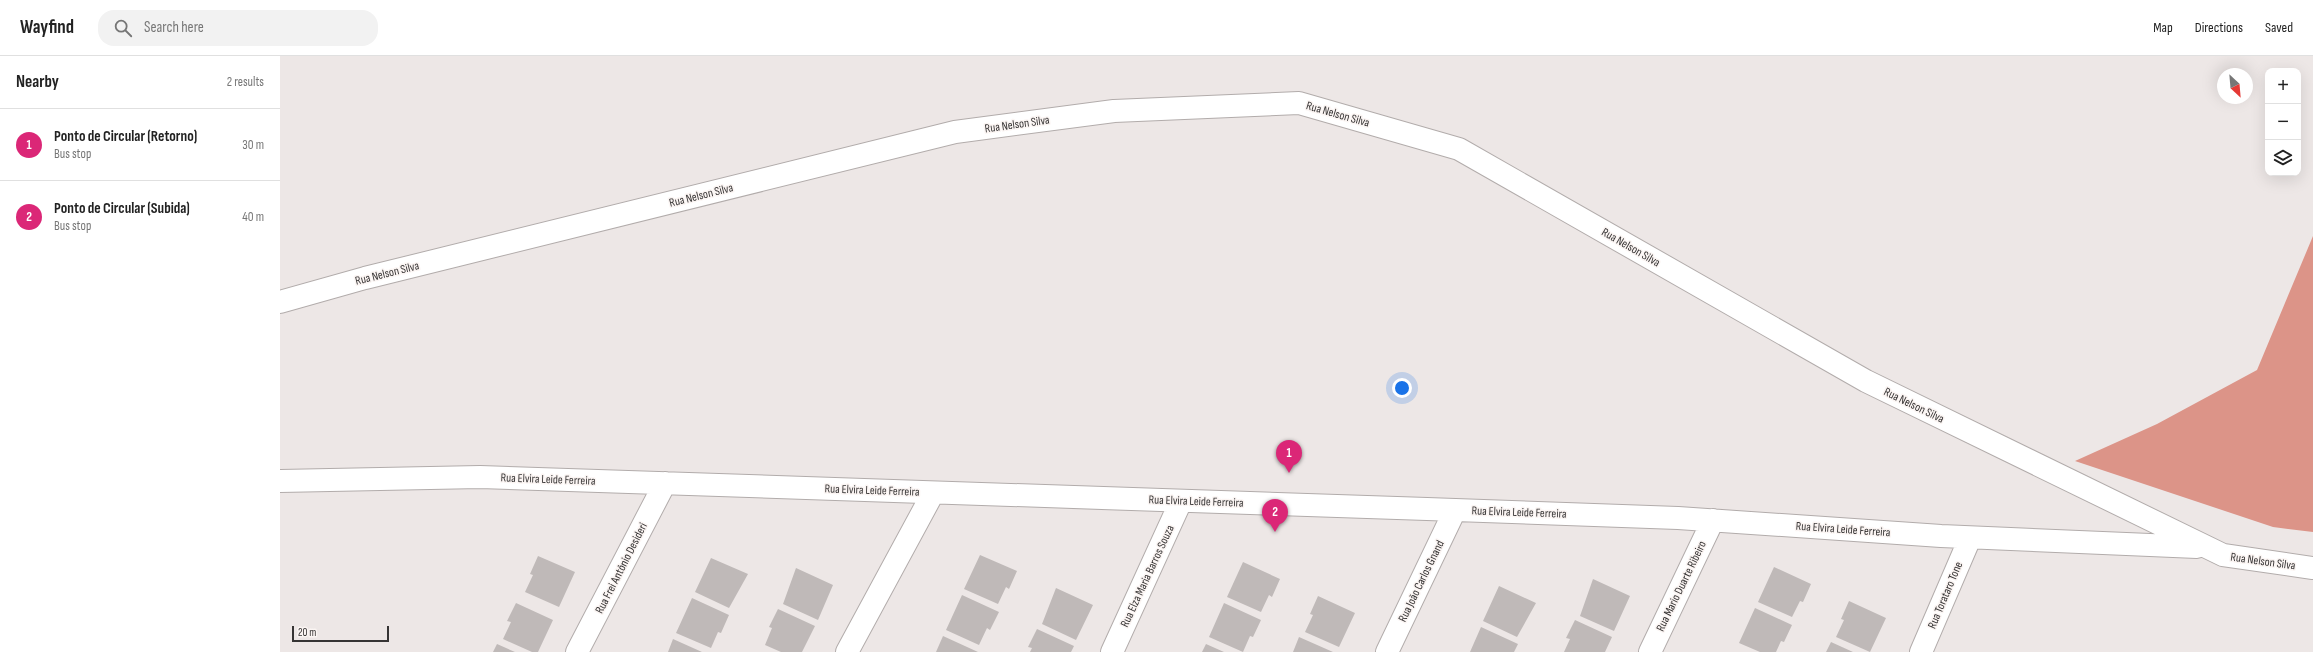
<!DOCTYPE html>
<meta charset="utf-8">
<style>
:root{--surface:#fff;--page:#f2f2f2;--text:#222;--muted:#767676;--line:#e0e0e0;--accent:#db2777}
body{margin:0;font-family:"Sofia Sans Condensed",sans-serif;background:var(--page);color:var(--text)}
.controls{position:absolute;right:12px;top:12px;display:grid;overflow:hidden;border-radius:8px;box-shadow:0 4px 16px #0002}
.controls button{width:36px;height:36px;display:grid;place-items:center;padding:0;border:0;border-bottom:1px solid var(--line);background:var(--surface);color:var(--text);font:20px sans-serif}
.compass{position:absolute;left:1937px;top:12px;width:36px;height:36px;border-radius:50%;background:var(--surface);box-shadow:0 4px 16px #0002;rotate:154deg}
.scale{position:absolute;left:12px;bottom:10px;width:97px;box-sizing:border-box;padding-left:4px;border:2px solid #363434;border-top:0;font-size:11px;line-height:14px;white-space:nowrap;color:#363434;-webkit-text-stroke:3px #fbf5f3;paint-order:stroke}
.you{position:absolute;left:1122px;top:332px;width:14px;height:14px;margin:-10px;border:3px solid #fff;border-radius:50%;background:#1a73e8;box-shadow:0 0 0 6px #1a73e833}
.badge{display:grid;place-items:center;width:26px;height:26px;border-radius:50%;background:var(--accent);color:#fff;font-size:13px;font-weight:700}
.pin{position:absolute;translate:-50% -33px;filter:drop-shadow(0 1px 2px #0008)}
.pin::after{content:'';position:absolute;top:21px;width:14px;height:12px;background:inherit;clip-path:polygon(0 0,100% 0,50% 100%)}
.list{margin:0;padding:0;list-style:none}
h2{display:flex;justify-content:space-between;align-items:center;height:52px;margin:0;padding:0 16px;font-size:17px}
h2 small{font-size:13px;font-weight:400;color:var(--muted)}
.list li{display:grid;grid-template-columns:26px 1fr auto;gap:12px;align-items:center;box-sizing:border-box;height:72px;padding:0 16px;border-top:1px solid var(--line)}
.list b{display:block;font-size:15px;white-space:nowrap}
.list p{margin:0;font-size:13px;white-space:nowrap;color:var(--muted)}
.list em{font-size:13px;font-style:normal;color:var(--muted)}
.icon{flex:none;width:22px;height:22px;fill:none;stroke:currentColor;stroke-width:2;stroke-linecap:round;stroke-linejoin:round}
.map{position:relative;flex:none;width:2033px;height:596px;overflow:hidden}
header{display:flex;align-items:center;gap:24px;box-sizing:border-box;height:56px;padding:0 20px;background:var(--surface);border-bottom:1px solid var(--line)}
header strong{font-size:19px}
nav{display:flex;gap:22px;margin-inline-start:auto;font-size:14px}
.search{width:280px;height:36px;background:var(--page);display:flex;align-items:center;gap:10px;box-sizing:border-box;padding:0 14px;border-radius:16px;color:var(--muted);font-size:15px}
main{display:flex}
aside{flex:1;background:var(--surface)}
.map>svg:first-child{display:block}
.forest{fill:#dc9488}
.building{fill:#bfb9b8}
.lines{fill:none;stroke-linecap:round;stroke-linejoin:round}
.minor-casing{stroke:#b2acab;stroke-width:24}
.minor{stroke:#fff;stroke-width:22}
.labels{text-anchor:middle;stroke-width:3;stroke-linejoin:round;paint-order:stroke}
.street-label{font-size:12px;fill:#363434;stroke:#fbf5f3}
</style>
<header>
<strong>Wayfind</strong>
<div class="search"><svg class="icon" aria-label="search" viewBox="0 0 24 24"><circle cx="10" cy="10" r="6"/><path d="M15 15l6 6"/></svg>Search here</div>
<nav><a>Map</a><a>Directions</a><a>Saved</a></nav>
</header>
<main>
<aside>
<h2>Nearby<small>2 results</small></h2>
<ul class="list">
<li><span class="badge">1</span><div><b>Ponto de Circular (Retorno)</b><p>Bus stop</p></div><em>30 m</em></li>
<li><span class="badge">2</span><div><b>Ponto de Circular (Subida)</b><p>Bus stop</p></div><em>40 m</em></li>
</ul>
</aside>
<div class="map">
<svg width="2033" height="596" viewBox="0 0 2033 596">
<rect width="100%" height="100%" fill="#ede7e6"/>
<!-- forest -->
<path class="forest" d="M2033 180V476L1993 471 1795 405 1877 368 1977 314Z"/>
<!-- building -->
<path class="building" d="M700 499 737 515 729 533 726 531 718 548 684 533Z
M258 500 295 516 279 551 245 536 253 519 250 518Z
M431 502 468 518 449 552 415 536Z
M963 506 1000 523 992 541 989 539 981 556 947 541Z
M1494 511 1531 528 1523 546 1520 545 1512 561 1478 546Z
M516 512 553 529 538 564 503 548Z
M1313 523 1350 540 1334 575 1300 560Z
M1219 530 1256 547 1237 581 1203 565Z
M776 532 813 549 796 584 762 568Z
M682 539 719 556 710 574 707 572 699 589 666 574Z
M1038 540 1075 557 1059 591 1025 576 1033 559 1030 558Z
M412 542 449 559 441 577 438 576 431 592 396 577Z
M1569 545 1606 562 1590 596 1556 581 1564 564 1561 563Z
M236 547 273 564 258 596H252L223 583 231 566 227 565Z
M944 547 981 564 973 581 970 580 963 596 929 581Z
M1475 552 1512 569 1504 586 1501 585 1496 596H1480L1459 587Z
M498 553 535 570 522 596H501L485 589 492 572 489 571Z
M1295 564 1332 581 1325 596H1284L1290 583 1286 582Z
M1201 571 1238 588 1234 596H1190Z
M757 573 794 590 791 596H750L752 592 748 591Z
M663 580 698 596H656Z
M1019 581 1053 596H1013Z
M393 583 422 596H388Z
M1551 586 1573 596H1546Z
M217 588 235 596H213Z
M926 588 944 596H922Z"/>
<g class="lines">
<!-- minor casing -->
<g class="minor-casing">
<path id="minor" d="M0 246 85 222 675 76 834 55 1019 47 1179 93 1586 325 1943 499 2033 512
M0 425 200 421 1147 453 1398 462 1661 480 1917 491
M297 596 385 427
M567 596 653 437
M832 596 901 445
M1107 596 1175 454
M1370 596 1433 464
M1641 596 1690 482"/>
</g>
<!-- minor -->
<use href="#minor" class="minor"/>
</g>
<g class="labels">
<!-- street labels -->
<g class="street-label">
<text transform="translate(1058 58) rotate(16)" y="4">Rua Nelson Silva</text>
<text transform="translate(737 68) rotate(-8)" y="4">Rua Nelson Silva</text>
<text transform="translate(421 139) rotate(-14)" y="4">Rua Nelson Silva</text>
<text transform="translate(1351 191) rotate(30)" y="4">Rua Nelson Silva</text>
<text transform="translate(107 217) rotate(-14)" y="4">Rua Nelson Silva</text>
<text transform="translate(1634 349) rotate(26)" y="4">Rua Nelson Silva</text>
<text transform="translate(268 423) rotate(2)" y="4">Rua Elvira Leide Ferreira</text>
<text transform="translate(592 434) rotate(2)" y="4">Rua Elvira Leide Ferreira</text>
<text transform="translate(916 445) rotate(2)" y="4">Rua Elvira Leide Ferreira</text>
<text transform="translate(1239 456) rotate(2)" y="4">Rua Elvira Leide Ferreira</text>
<text transform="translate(1563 473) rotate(4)" y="4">Rua Elvira Leide Ferreira</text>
<text transform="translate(1983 505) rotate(8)" y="4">Rua Nelson Silva</text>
<text transform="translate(341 512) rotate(-63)" y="4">Rua Frei Antônio Desideri</text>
<text transform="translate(867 520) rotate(-65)" y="4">Rua Elza Maria Barros Souza</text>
<text transform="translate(1141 525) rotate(-64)" y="4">Rua João Carlos Gnand</text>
<text transform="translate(1401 530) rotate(-64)" y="4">Rua Mario Duarte Ribeiro</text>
<text transform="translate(1665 539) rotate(-67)" y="4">Rua Torataro Tone</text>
</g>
</g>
</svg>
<div class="controls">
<button>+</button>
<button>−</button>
<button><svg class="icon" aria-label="layers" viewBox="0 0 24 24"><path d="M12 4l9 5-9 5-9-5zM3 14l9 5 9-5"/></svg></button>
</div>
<svg class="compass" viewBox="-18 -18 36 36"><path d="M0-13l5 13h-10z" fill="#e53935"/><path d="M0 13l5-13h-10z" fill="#767676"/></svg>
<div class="scale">20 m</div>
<div class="you"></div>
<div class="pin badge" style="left:1009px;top:417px">1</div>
<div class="pin badge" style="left:995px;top:476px">2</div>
</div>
</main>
